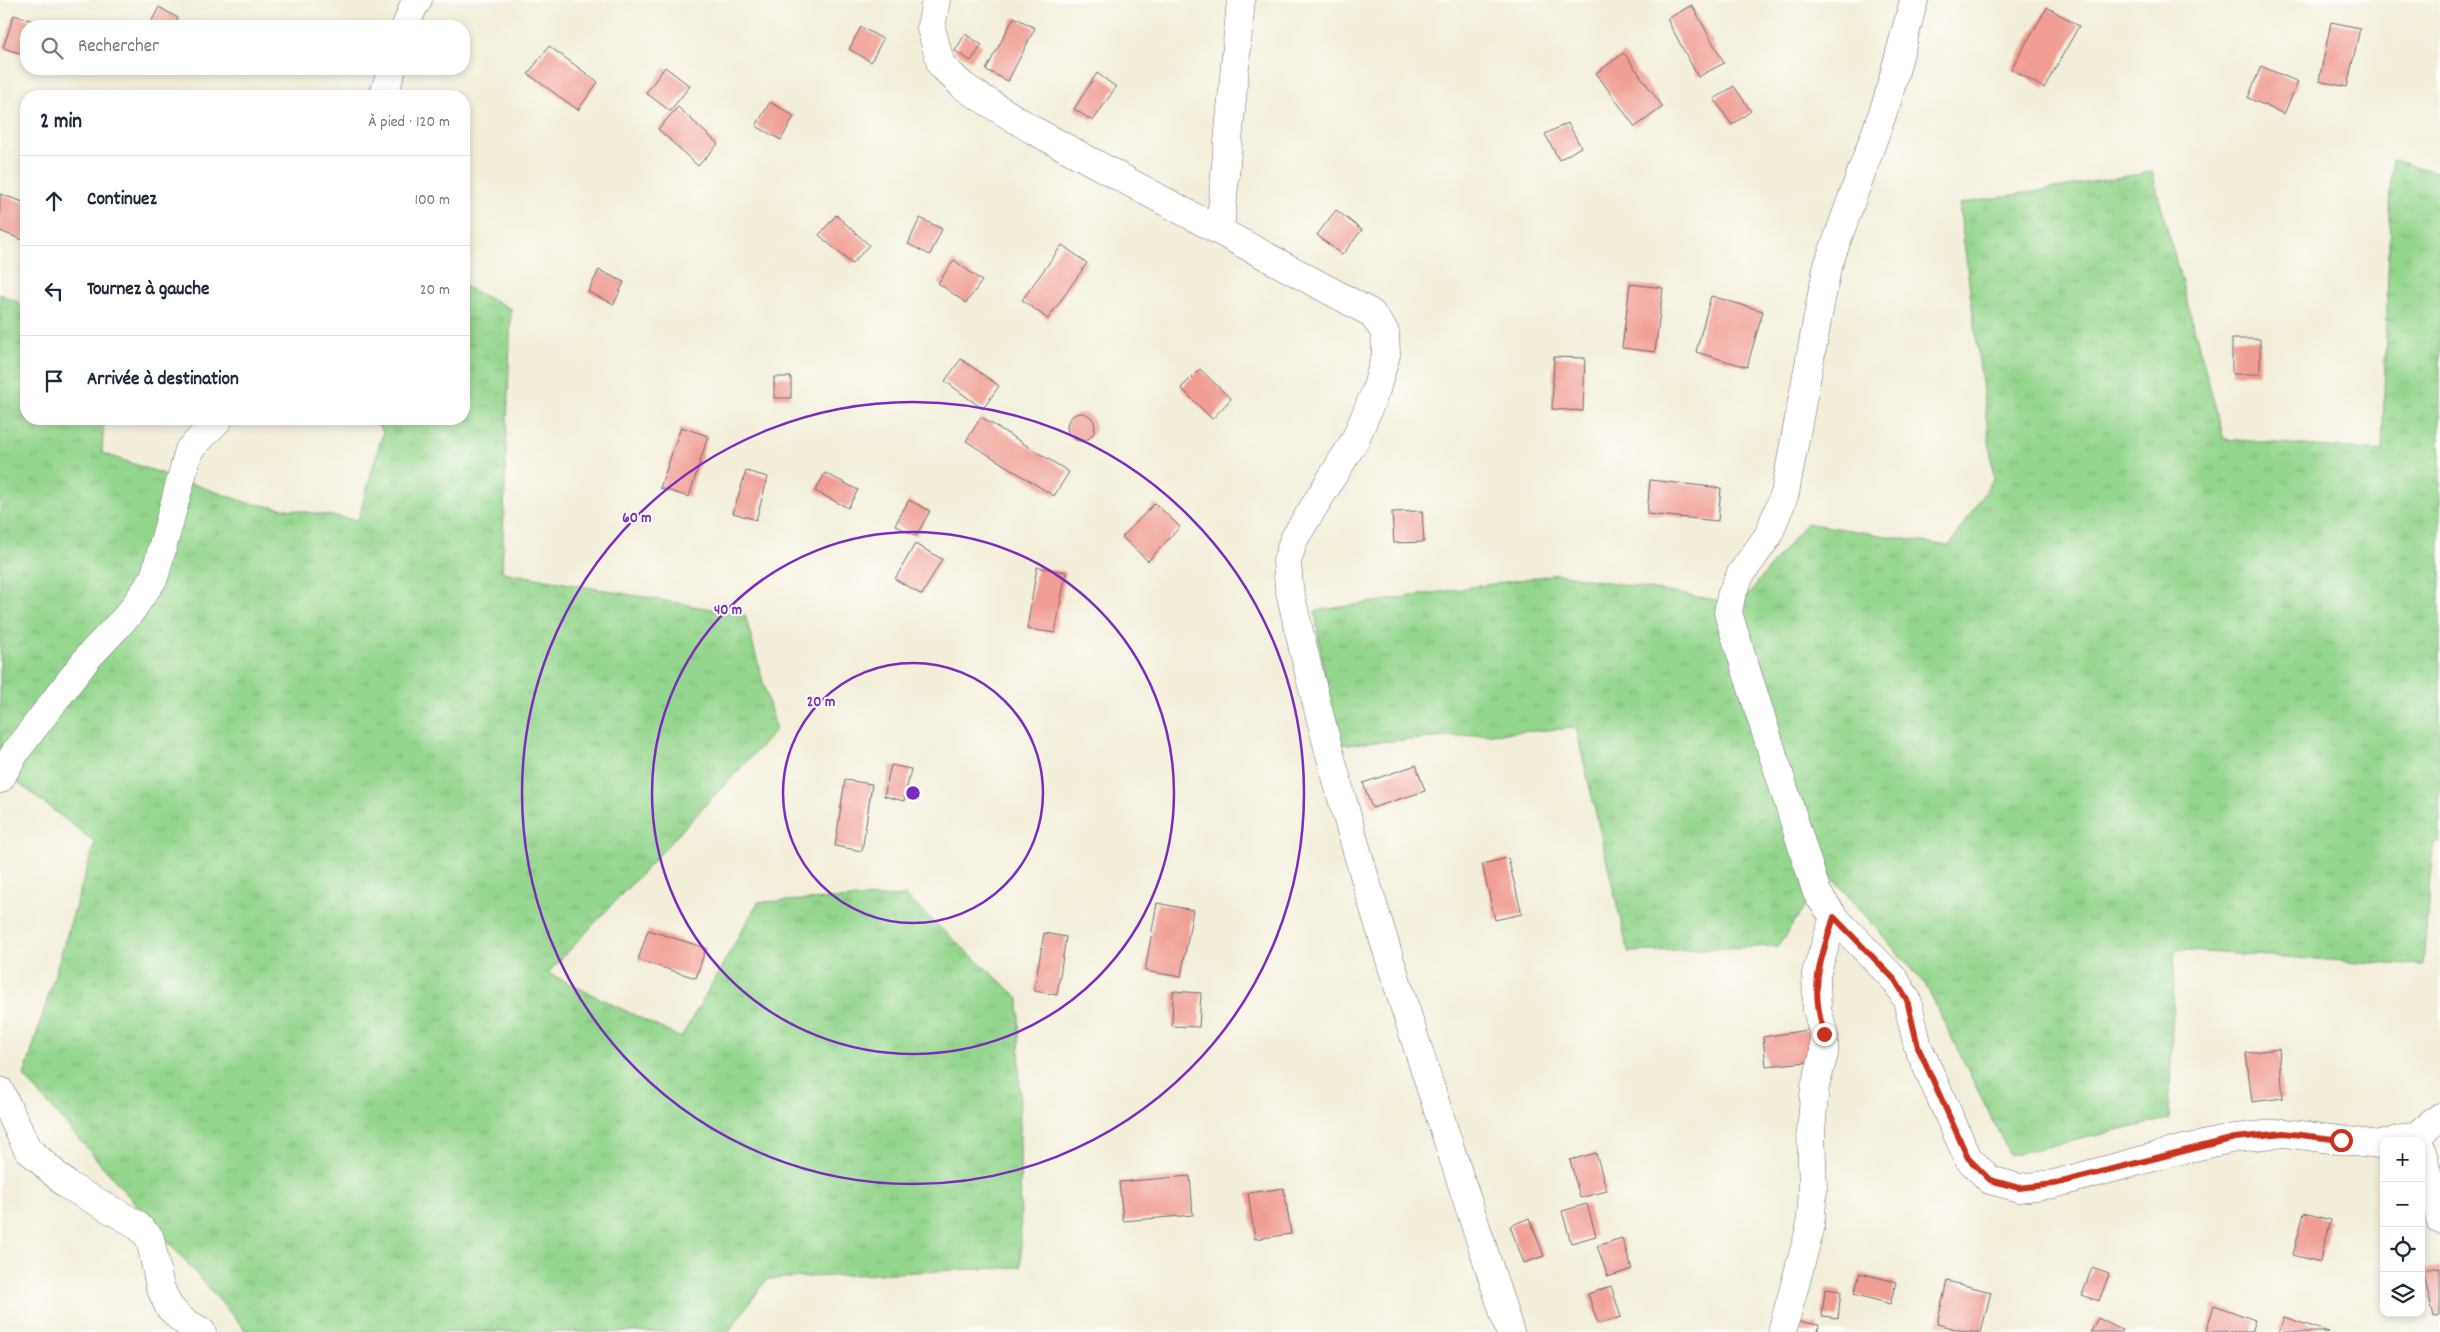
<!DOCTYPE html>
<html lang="fr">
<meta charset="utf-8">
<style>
:root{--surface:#fff;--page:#f6f6f7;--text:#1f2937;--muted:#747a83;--line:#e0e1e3}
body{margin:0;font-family:Dekko,sans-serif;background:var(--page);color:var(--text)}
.controls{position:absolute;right:15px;bottom:15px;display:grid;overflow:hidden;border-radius:10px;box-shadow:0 2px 8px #0003}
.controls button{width:45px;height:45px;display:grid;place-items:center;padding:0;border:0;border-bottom:1px solid var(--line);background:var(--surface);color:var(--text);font:25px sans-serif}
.stop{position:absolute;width:15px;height:15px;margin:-11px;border:4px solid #c8321e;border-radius:50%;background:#fff}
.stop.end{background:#c8321e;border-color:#fff;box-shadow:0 1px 5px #0008}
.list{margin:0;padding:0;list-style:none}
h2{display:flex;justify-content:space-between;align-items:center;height:65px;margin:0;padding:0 20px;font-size:21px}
h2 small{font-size:16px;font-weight:400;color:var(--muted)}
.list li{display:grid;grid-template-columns:32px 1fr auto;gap:15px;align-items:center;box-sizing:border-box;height:90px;padding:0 20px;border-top:1px solid var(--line)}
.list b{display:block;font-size:19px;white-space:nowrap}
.list em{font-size:16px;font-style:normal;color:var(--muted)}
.icon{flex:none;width:28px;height:28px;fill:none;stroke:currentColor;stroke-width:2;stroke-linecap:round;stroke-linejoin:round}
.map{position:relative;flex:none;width:2440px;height:1332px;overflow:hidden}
.search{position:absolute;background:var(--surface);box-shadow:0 2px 8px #0003;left:20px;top:20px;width:450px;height:55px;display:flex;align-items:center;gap:12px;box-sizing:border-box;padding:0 18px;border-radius:20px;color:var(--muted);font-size:19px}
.panel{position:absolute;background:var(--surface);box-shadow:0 2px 8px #0003;left:20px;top:90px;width:450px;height:335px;border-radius:20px}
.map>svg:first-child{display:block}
.grass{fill:url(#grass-tufts);stroke:#5b7c64}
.building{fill:#f09d93}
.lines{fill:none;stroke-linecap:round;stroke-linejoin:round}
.street-casing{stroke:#6b6972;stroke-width:29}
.street{stroke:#fff;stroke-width:28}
.route{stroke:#c8321e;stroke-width:6}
.ring{fill:none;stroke:#7b2cbf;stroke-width:2.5}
.centre{fill:#7b2cbf;stroke:#fdfcf7;stroke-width:2.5}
.ring-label{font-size:15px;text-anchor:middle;font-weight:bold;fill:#7b2cbf;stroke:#fdfcf7;stroke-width:4;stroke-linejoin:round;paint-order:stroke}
</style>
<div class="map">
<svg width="2440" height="1332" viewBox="0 0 2440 1332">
<defs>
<pattern id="grass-tufts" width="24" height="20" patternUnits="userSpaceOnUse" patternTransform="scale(1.25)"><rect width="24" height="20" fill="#94d68d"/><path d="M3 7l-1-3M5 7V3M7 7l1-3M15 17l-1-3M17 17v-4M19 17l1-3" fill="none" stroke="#7fb77b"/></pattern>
</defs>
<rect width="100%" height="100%" fill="#fdfcf7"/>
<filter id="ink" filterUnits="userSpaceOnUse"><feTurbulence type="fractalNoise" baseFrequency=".02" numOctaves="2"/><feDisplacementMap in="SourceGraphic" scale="10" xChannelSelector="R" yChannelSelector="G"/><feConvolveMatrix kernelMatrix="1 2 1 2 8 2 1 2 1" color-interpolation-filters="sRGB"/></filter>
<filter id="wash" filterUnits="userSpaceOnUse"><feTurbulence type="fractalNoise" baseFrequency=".0096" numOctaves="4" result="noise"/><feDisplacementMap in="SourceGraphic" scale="20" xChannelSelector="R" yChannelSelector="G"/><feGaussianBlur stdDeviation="1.12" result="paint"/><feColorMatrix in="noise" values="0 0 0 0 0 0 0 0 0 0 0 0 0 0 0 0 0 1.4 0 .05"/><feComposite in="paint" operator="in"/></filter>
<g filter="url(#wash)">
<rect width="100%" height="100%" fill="#f3eed9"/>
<!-- grass -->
<path class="grass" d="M2392 160 2440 173V842L2433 843 2423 966 2175 950 2169 1119 2010 1155 1925 984 1828 873 1778 946 1628 952 1576 728 1334 745 1315 611 1558 574 1740 604 1806 523 1949 546 1994 478 1959 204 2152 172 2224 439 2382 451Z
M464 286 511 309 502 572 745 615 776 730 548 973 681 1038 758 902 905 896 1019 998 1021 1267 767 1279 728 1332H247L24 1076 95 842 0 769V294L26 306V419H104L102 453 248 503 358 520 383 432 373 419H464Z"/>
<g id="blocks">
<!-- building -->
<path class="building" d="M1692 5 1724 63 1698 77 1667 19Z
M159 7 178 18 174 26H149Z
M2047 7 2079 26 2044 88 2011 69Z
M14 15 42 24 41 26H26V55L3 48Z
M1014 17 1035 28 1008 81 986 70Z
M2331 22 2360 28 2347 87 2319 81Z
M861 27 883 39 871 62 849 49Z
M965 34 982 45 971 61 955 51Z
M549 46 598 82 578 110 528 74Z
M1624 53 1663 107 1635 127 1596 73Z
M2261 66 2298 82 2284 114 2248 98Z
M665 67 690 86 670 111 646 93Z
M1097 73 1116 87 1093 121 1074 109Z
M1734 86 1751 111 1732 125 1714 99Z
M770 102 794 116 781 140 756 126Z
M678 107 718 144 698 166 658 129Z
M1568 123 1581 147 1559 160 1545 134Z
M0 194 26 203V230L23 240 0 231Z
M1336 210 1362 230 1342 255 1317 235Z
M836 215 869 245 852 264 819 235Z
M920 218 942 229 930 255 908 244Z
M1062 245 1087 263 1048 319 1022 300Z
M954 260 982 281 966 303 938 283Z
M599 270 624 282 614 304 588 292Z
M1630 284 1663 288 1655 352 1622 348Z
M1711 296 1763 311 1747 367 1696 352Z
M2232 339H2260V374H2232Z
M1554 357 1585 358 1583 411 1552 409Z
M961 359 999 386 983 409 945 381Z
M1200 369 1231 399 1212 419 1181 388Z
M774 377H791V398H774Z
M1067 427a14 14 0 1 1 28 0a14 14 0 1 1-28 0Z
M981 417 1069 472 1054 496 966 441Z
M681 427 708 436 689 497 660 488Z
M746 471 768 477 756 520 733 513Z
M825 473 858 490 848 508 815 491Z
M1650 480 1721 488 1718 521 1647 514Z
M909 500 930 511 916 536 895 525Z
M1155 503 1180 527 1148 561 1122 537Z
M1422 511 1424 542 1394 543 1392 512Z
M915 544 942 559 922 595 895 579Z
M1037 567 1066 572 1055 633 1027 629Z
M891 765 911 769 904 801 884 796Z
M1416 765 1425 791 1372 808 1363 783Z
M845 780 872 784 862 851 835 846Z
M1508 858 1522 914 1495 920 1482 864Z
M1157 903 1193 910 1181 977 1145 971Z
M648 930 706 948 696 978 638 960Z
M1044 933 1066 937 1057 995 1034 991Z
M1173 991 1201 993 1199 1027 1172 1026Z
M1813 1029 1817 1061 1766 1066 1763 1037Z
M2279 1049 2283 1098 2252 1102 2246 1053Z
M1596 1153 1607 1191 1580 1198 1570 1160Z
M1190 1176 1193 1215 1123 1221 1119 1182Z
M1284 1188 1291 1234 1255 1239 1248 1193Z
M1587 1204 1596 1236 1571 1243 1562 1211Z
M2304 1213 2331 1220 2320 1262 2293 1255Z
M1529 1218 1544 1256 1524 1263 1510 1226Z
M1622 1238 1632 1269 1608 1277 1597 1246Z
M2440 1267V1315L2434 1317 2423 1270Z
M2092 1268 2109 1274 2099 1301 2082 1295Z
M1860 1273 1896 1282 1890 1304 1854 1294Z
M1947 1281 1991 1292 1981 1332H1968L1937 1324Z
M1611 1286 1621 1317 1598 1324 1588 1294Z
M1825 1289 1841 1291 1838 1318 1822 1316Z
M2214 1305 2255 1320 2251 1332 2206 1331Z
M2284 1317 2329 1332H2279Z
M2098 1318 2122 1330 2121 1332H2090Z
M1797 1321 1819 1325 1818 1332H1795Z"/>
</g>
</g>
<g filter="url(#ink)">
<use href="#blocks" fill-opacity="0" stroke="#6b6972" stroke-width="1"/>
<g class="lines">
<!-- street casing -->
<g class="street-casing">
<path id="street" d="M936 0 931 28 941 65 964 87 1033 130 1371 313 1385 332 1386 355 1376 390 1355 440 1294 539 1287 561 1289 587C1344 840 1431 1086 1510 1332
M1914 0 1887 101 1827 268 1785 493 1768 536 1740 575 1731 596 1728 613 1817 893 1834 917 1895 980 1907 1000 1918 1047 1968 1158 1990 1180 2019 1188 2054 1184 2180 1150 2235 1138 2284 1133 2379 1145 2384 1143
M406 26 413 7 418 0
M383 96 392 69
M1220 230 1241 0
M0 779 16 751 89 656 129 614 154 578 189 450 219 419
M0 1091 27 1148 67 1185 136 1224 150 1238 160 1287 169 1307 182 1320 202 1332
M2395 1141 2418 1135 2440 1117
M2421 1148 2440 1219
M1782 1332 1810 1229 1813 1190 1811 1132 1815 1086 1824 1054V1034L1817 1010 1816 974 1834 917"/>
</g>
<!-- street -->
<use href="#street" class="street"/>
</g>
</g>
<g class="lines" filter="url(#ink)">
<!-- route -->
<path class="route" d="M1824 1034C1810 984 1819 965 1834 917L1895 980 1907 1000 1918 1047 1968 1158 1990 1180 2019 1188 2054 1184 2235 1138 2284 1133 2341 1140"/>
</g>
<!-- distance rings -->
<g class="ring">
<circle cx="913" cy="793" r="130"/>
<circle cx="913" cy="793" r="261"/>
<circle cx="913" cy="793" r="391"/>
</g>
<circle cx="913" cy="793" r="8" class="centre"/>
<g class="ring-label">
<text x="637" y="522">60 m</text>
<text x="728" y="614">40 m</text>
<text x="821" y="706">20 m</text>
</g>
</svg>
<div class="controls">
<button>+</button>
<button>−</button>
<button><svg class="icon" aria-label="locate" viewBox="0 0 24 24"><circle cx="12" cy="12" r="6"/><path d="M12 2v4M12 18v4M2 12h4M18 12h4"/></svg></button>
<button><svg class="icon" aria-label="layers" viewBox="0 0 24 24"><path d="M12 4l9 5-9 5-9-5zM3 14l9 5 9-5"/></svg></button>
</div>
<div class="stop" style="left:2341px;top:1140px"></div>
<div class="stop end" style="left:1824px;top:1034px"></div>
<div class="search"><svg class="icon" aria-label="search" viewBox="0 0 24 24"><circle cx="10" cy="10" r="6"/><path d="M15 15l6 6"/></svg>Rechercher</div>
<section class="panel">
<h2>2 min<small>À pied · 120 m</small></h2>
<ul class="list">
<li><svg class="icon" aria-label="ahead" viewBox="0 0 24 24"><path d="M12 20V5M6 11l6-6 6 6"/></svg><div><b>Continuez</b></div><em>100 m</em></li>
<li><svg class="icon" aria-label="left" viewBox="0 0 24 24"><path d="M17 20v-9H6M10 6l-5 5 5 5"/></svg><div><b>Tournez à gauche</b></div><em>20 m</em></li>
<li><svg class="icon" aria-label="arrive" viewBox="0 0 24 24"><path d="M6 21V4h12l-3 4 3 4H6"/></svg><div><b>Arrivée à destination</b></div></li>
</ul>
</section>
</div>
